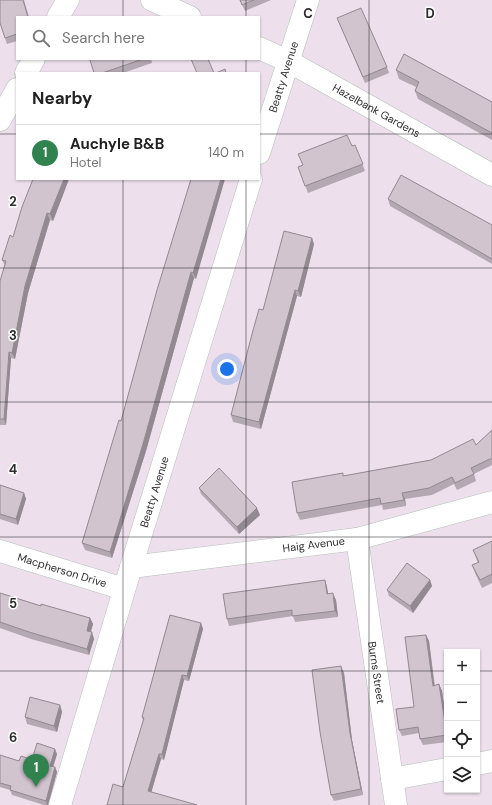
<!DOCTYPE html>
<meta charset="utf-8">
<style>
:root{--surface:#fff;--page:#f2f2f2;--text:#222;--muted:#767676;--line:#e0e0e0;--accent:#30834f}
body{margin:0;font-family:"DM Sans",sans-serif;background:var(--page);color:var(--text)}
.controls{position:absolute;right:12px;bottom:12px;display:grid;overflow:hidden;border-radius:0px;box-shadow:0 1px 3px #0004}
.controls button{width:36px;height:36px;display:grid;place-items:center;padding:0;border:0;border-bottom:1px solid var(--line);background:var(--surface);color:var(--text);font:20px sans-serif}
.you{position:absolute;left:227px;top:369px;width:14px;height:14px;margin:-10px;border:3px solid #fff;border-radius:50%;background:#1a73e8;box-shadow:0 0 0 6px #1a73e833}
.badge{display:grid;place-items:center;width:26px;height:26px;border-radius:50%;background:var(--accent);color:#fff;font-size:13px;font-weight:700}
.pin{position:absolute;translate:-50% -33px;filter:drop-shadow(0 1px 2px #0008)}
.pin::after{content:'';position:absolute;top:21px;width:14px;height:12px;background:inherit;clip-path:polygon(0 0,100% 0,50% 100%)}
.list{margin:0;padding:0;list-style:none}
h2{display:flex;justify-content:space-between;align-items:center;height:52px;margin:0;padding:0 16px;font-size:17px}
h2 small{font-size:13px;font-weight:400;color:var(--muted)}
.list li{display:grid;grid-template-columns:26px 1fr auto;gap:12px;align-items:center;box-sizing:border-box;height:56px;padding:0 16px;border-top:1px solid var(--line)}
.list b{display:block;font-size:15px;white-space:nowrap}
.list p{margin:0;font-size:13px;white-space:nowrap;color:var(--muted)}
.list em{font-size:13px;font-style:normal;color:var(--muted)}
.icon{flex:none;width:22px;height:22px;fill:none;stroke:currentColor;stroke-width:2;stroke-linecap:round;stroke-linejoin:round}
.map{position:relative;flex:none;width:492px;height:805px;overflow:hidden}
.search{position:absolute;background:var(--surface);box-shadow:0 1px 3px #0004;left:16px;top:16px;width:244px;height:44px;display:flex;align-items:center;gap:10px;box-sizing:border-box;padding:0 14px;border-radius:0px;color:var(--muted);font-size:15px}
.panel{position:absolute;background:var(--surface);box-shadow:0 1px 3px #0004;left:16px;top:72px;width:244px;height:108px;border-radius:0px}
.map>svg:first-child{display:block}
.lines{fill:none;stroke-linecap:round;stroke-linejoin:round}
.minor-casing{stroke:#b3c0b8;stroke-width:23}
.minor{stroke:#fff;stroke-width:22}
.wall{fill:#b4a9b2}
.shaded-wall{fill:#928991}
.building{fill:#d1c4cf;stroke:#928991}
.grid{fill:none;stroke:#2d2d2d;stroke-width:1;stroke-opacity:0.55}
.labels{text-anchor:middle;stroke-width:3;stroke-linejoin:round;paint-order:stroke}
.street-label{font-size:11px;fill:#2d2d2d;stroke:#fff}
.grid-label{font-size:13px;text-anchor:middle;font-weight:bold;fill:#2d2d2d;stroke:#fff;stroke-width:3;stroke-linejoin:round;paint-order:stroke}
</style>
<div class="map">
<svg width="492" height="805" viewBox="0 0 492 805">
<rect width="100%" height="100%" fill="#eedfec"/>
<g class="lines">
<!-- minor casing -->
<g class="minor-casing">
<g id="minor">
<path d="M152 0 190 17"/>
<path d="M58 17 68 0"/>
<path id="s1" d="M259 48 288 61 492 175"/>
<path d="M26 73 34 59"/>
<path d="M0 120 17 89"/>
<path id="s2" d="M259 153 308 0"/>
<path id="s3" d="M357 539 396 805"/>
<path id="s4" d="M0 551 124 589"/>
<path id="s5" d="M131 567 357 539 492 502"/>
<path d="M477 764 492 761"/>
<path d="M392 779 447 769"/>
<path id="s6" d="M60 805 131 567 251 179"/>
</g>
</g>
<!-- minor -->
<use href="#minor" class="minor"/>
</g>
<!-- wall -->
<path class="wall" d="M24 0 29 17H17V41L7 44 0 23Z
M240 0H271L245 11Z
M337 18 387 67 389 73 365 83Z
M91 59H151L152 63 123 73H94Z
M396 70 492 102V140L418 99 415 91 416 87 399 79Z
M355 145 365 171 308 193 298 167Z
M69 179 53 221 50 220 28 293 15 359 11 358 6 425H0V281L5 266 2 260 13 237Z
M191 179 196 279 194 278 146 451 112 558 85 550 82 543 121 421Z
M388 199 492 225V264L390 206Z
M314 244 301 297 297 296 261 429 233 422 231 415 263 310Z
M492 430V465L474 474 476 481 457 490 454 484 432 495 405 499 406 506 383 510 382 505 300 520 297 513 344 476 431 460 476 445Z
M0 485 24 493 26 499 18 525 0 519Z
M199 488 260 515 239 534 201 494Z
M492 541V583L482 588 475 573 472 565 478 563 473 550Z
M325 580 327 587 328 594 336 600 338 617 295 622 293 616 229 626 227 619Z
M430 580 432 586 413 613 389 596 387 590Z
M0 593 41 606 90 618 93 624 91 632 94 639 89 655 31 639 0 628Z
M201 623 203 629 189 681 184 680 164 760 161 759 151 792 123 787 143 721 142 717Z
M426 635 429 641 435 686 439 684 442 691 447 727V742L423 745 420 739 419 733 402 736 399 730 414 707Z
M344 673 352 740 363 795 334 801 331 795Z
M60 705 62 712 57 732 27 724 25 717Z
M57 754 53 767H55L57 772 48 805H44L12 795 10 790 0 787V755L19 761 32 760Z"/>
<!-- shaded-wall -->
<path class="shaded-wall" d="M64 179H69L53 221 50 214Z
M221 179H225L196 279 193 273Z
M47 213 50 220 28 293 15 359 12 353 25 286Z
M312 238 314 244 301 297 298 291Z
M191 272 194 278 146 451 112 558 110 552Z
M295 290 297 296 261 429 259 422Z
M9 352 11 358 6 425 4 419Z
M24 493 26 499 18 525 16 519Z
M402 493 405 499 406 506 404 500Z
M257 508 260 515 239 534 237 527Z
M325 580 327 587 329 601 327 594Z
M430 580 432 586 413 613 410 606Z
M333 593 336 600 338 617 335 611Z
M90 618 93 624 89 637 87 631Z
M201 623 203 629 189 681 187 676Z
M92 632 94 639 89 655 87 649Z
M426 635 429 641 435 692 433 686Z
M341 666 344 673 352 740 363 795 361 789 350 733Z
M182 675 184 680 164 760 162 754Z
M439 684 442 691 447 727V735Z
M60 705 62 712 57 732 54 726Z
M55 749 57 754 52 771 50 766Z
M159 754 161 759 150 797 148 791Z
M55 767 57 772 48 805H47L46 801Z"/>
<!-- building -->
<path class="building" d="M0 0H23L28 17H17V34L5 38 0 23Z
M240 0H254L242 5Z
M361 8 387 67 363 77 337 18Z
M404 54 492 102V133L415 91 419 82 396 70Z
M91 59H143L102 73H94L90 60Z
M191 59H208L214 73H197Z
M225 69 226 73H216Z
M347 135 352 146 355 145 363 164 305 186 298 167 303 165 298 154Z
M401 175 492 225V259L388 199Z
M33 179H64L50 214 47 213 25 286 12 353 9 352 4 419H0V281L6 261 2 260 10 235 13 237 22 207Z
M191 179H221L193 273 191 272 143 444 110 552 82 543 119 420 121 421 157 290Z
M284 231 312 238 298 291 295 290 259 422 231 415 252 334 259 309 263 310Z
M492 430V458L471 468 474 474 455 483 452 477 429 488 402 493 404 500 381 504 380 498 297 513 292 482 343 473V476L431 460 473 439 476 445Z
M219 468 257 508 237 527 199 488Z
M0 485 24 493 16 519 0 514Z
M492 541V574L480 580 472 565 479 562 473 550Z
M407 563 430 580 410 606 387 590Z
M325 580 327 594 333 593 335 611 292 616V610L227 619 223 594Z
M0 593 41 606V604L90 618 87 631 92 632 87 649 29 632 0 622Z
M170 615 201 623 187 676 182 675 162 754H159L148 791 197 805H107L113 784 123 787 144 718 142 717Z
M426 635 433 686 439 684 447 735 420 739 418 727 399 730 396 709 414 707 405 637Z
M341 666 350 733 361 789 331 795 320 732 312 670Z
M30 697 60 705 54 726 25 717Z
M37 743 55 749 50 766 55 767 46 801 10 790 11 786 0 783V755L19 761 21 756 32 760Z"/>
<!-- grid -->
<path class="grid" d="M123 0V17M246 0V17M369 0V805M123 59V73M246 59V73M0 134H17M259 134H492M123 179V805M246 179V805M0 268H492M0 402H492M0 537H492M0 671H447M477 671H492"/>
<g class="labels">
<!-- street labels -->
<g class="street-label">
<text dy="4" stroke="none"><textPath href="#s2" startOffset="80">Beatty Avenue</textPath></text>
<text dy="4" stroke="none"><textPath href="#s1" startOffset="133">Hazelbank Gardens</textPath></text>
<text dy="4" stroke="none"><textPath href="#s6" startOffset="327">Beatty Avenue</textPath></text>
<text dy="4" stroke="none"><textPath href="#s5" startOffset="184">Haig Avenue</textPath></text>
<text dy="4" stroke="none"><textPath href="#s4" startOffset="65">Macpherson Drive</textPath></text>
<text dy="4" stroke="none"><textPath href="#s3" startOffset="135">Burns Street</textPath></text>
</g>
</g>
<g class="grid-label">
<text x="308" y="18">C</text>
<text x="430" y="18">D</text>
<text x="13" y="206">2</text>
<text x="13" y="340">3</text>
<text x="13" y="474">4</text>
<text x="13" y="608">5</text>
<text x="13" y="742">6</text>
</g>
</svg>
<div class="controls">
<button>+</button>
<button>−</button>
<button><svg class="icon" aria-label="locate" viewBox="0 0 24 24"><circle cx="12" cy="12" r="6"/><path d="M12 2v4M12 18v4M2 12h4M18 12h4"/></svg></button>
<button><svg class="icon" aria-label="layers" viewBox="0 0 24 24"><path d="M12 4l9 5-9 5-9-5zM3 14l9 5 9-5"/></svg></button>
</div>
<div class="you"></div>
<div class="pin badge" style="left:36px;top:787px">1</div>
<div class="search"><svg class="icon" aria-label="search" viewBox="0 0 24 24"><circle cx="10" cy="10" r="6"/><path d="M15 15l6 6"/></svg>Search here</div>
<section class="panel">
<h2>Nearby<small></small></h2>
<ul class="list">
<li><span class="badge">1</span><div><b>Auchyle B&amp;B</b><p>Hotel</p></div><em>140 m</em></li>
</ul>
</section>
</div>
